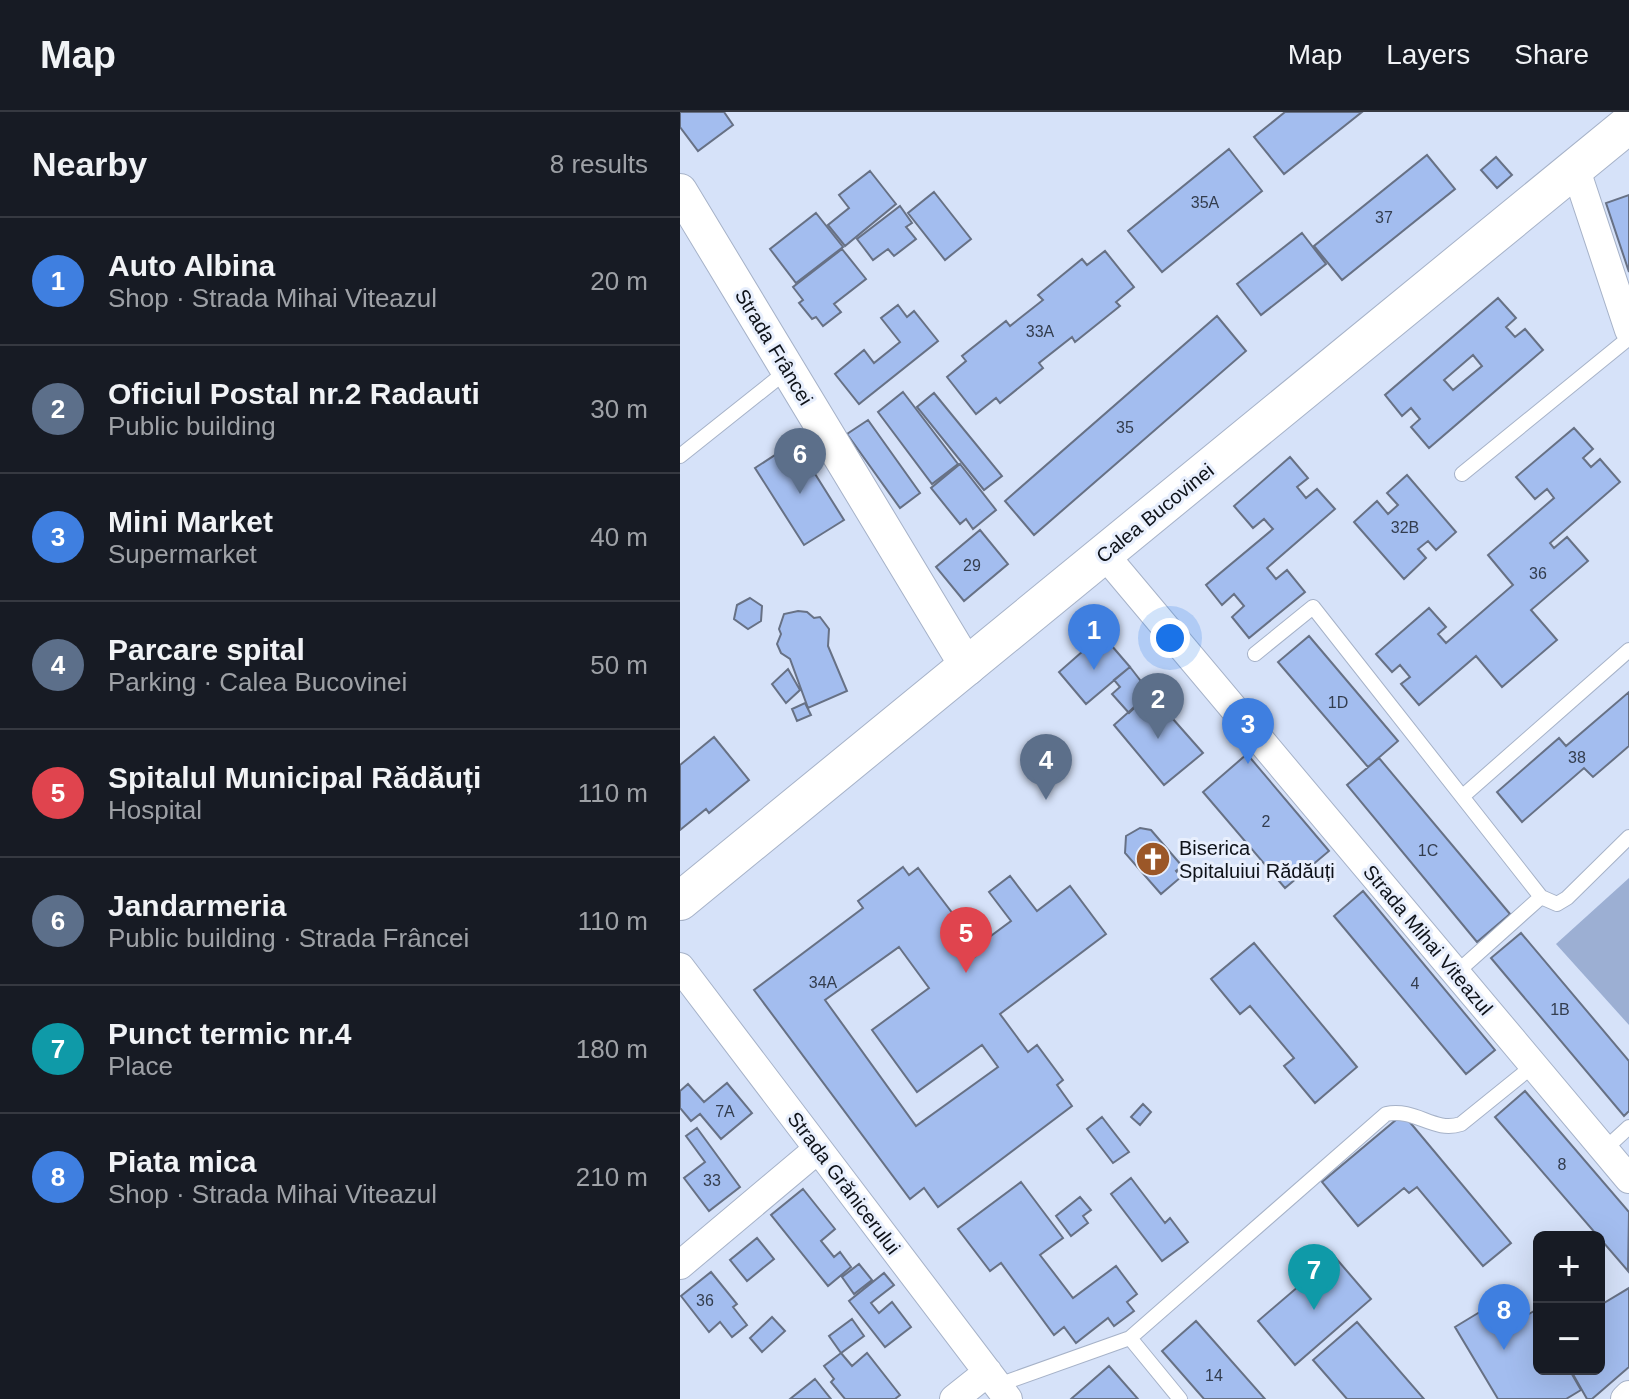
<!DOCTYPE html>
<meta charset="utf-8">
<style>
:root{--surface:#171b24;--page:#20242c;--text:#f1f3f6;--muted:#9ea1a6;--line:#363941;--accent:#9b5728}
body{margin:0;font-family:Helvetica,sans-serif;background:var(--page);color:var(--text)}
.controls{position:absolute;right:24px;bottom:24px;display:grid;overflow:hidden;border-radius:12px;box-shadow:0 8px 32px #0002}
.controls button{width:72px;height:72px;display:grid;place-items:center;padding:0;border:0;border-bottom:2px solid var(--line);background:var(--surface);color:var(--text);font:40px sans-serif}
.you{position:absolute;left:490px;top:526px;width:28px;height:28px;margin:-20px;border:6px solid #fff;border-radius:50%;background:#1a73e8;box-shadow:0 0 0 12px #1a73e833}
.badge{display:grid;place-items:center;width:52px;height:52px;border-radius:50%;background:var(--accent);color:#fff;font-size:26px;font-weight:700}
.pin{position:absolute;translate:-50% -66px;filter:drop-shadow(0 2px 4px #0008)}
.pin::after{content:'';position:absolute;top:42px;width:28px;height:24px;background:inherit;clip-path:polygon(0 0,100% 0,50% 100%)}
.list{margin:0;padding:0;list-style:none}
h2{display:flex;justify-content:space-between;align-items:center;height:104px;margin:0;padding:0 32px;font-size:34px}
h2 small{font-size:26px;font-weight:400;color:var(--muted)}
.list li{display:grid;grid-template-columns:52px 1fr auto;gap:24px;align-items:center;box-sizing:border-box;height:128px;padding:0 32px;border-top:2px solid var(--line)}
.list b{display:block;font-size:30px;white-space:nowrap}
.list p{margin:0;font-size:26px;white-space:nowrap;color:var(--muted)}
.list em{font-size:26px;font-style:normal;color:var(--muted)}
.map{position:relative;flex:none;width:949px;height:1287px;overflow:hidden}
header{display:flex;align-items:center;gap:48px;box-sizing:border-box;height:112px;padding:0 40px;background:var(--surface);border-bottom:2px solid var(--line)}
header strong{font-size:38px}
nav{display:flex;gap:44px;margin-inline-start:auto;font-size:28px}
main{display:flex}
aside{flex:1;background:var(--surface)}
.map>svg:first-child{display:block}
.green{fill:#9cafd3}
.building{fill:#a3bdef;stroke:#677185;stroke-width:2;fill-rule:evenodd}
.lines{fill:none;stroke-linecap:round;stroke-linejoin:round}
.service-casing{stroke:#a6b2c8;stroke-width:16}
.minor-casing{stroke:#a6b2c8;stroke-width:30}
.tertiary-casing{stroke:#a6b2c8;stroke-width:36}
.secondary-casing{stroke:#a6b2c8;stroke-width:40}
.service{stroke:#fff;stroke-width:14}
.minor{stroke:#fff;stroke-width:28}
.tertiary{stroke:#fff;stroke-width:34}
.secondary{stroke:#fff;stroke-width:38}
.labels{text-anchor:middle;stroke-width:6;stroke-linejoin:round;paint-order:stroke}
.number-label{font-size:16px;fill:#333d4e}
.street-label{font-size:20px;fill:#0e1219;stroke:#e8effd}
.poi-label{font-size:20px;fill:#0e1219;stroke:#e8effd;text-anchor:start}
</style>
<header>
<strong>Map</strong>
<nav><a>Map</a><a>Layers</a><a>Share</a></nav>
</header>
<main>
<aside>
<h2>Nearby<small>8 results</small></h2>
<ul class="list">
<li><span class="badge" style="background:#3f7fe0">1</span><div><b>Auto Albina</b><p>Shop · Strada Mihai Viteazul</p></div><em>20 m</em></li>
<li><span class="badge" style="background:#5c6f8a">2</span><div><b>Oficiul Postal nr.2 Radauti</b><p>Public building</p></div><em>30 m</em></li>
<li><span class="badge" style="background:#3f7fe0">3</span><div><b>Mini Market</b><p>Supermarket</p></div><em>40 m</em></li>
<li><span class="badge" style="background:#5c6f8a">4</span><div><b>Parcare spital</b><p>Parking · Calea Bucovinei</p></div><em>50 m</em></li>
<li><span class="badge" style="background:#e0444e">5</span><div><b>Spitalul Municipal Rădăuți</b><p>Hospital</p></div><em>110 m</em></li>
<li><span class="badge" style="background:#5c6f8a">6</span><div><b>Jandarmeria</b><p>Public building · Strada Frâncei</p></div><em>110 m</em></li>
<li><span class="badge" style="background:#0f9aa8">7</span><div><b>Punct termic nr.4</b><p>Place</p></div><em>180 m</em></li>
<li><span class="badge" style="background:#3f7fe0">8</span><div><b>Piata mica</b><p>Shop · Strada Mihai Viteazul</p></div><em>210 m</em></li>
</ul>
</aside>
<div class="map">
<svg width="949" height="1287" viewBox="0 0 949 1287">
<rect width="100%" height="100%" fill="#d6e2f9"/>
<!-- green -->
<path class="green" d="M949 766V913L876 832Z"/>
<!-- building -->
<path class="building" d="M0 0H44L53 13 18 39 0 15Z
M605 0H682L604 62 574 25Z
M549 37 582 79 482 160 448 119Z
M747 43 775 77 662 168 634 134Z
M816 45 832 63 817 76 801 58Z
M190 59 216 92 165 134 148 113 169 96 159 83Z
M254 80 291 127 265 148 228 101Z
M949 83V160L926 91Z
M220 94 232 111 226 115 236 127 214 144 208 137 193 148 177 127Z
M136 101 163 135 116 171 90 137Z
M622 121 646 152 581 203 557 172Z
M162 137 186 167 154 192 161 200 143 214 136 205 132 207 119 191 123 188 113 175Z
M425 139 454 175 436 190 440 194 395 230 392 225 359 251 363 256 320 291 316 286 296 302 267 265 286 249 282 244 326 209 330 214 363 188 358 183 402 147 407 153Z
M818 186 836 206 826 215 835 225 845 217 863 238 749 336 731 315 740 307 731 296 722 304 705 283ZM793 243 802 254 773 278 764 268Z
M218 193 227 205 234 199 258 229 179 292 155 262 184 238 194 251 220 230 201 206Z
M537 204 566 239 354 423 325 389Z
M223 280 278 352 252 372 198 300Z
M254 281 322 364 304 378 237 295Z
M188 308 240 381 220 396 167 322Z
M894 316 913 337 903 346 911 355 920 347 940 370 870 431 874 436 887 425 908 449 851 498 877 528 822 575 796 544 739 593 721 572 730 565 720 553 712 560 696 542 749 496 766 515 758 522 766 531 833 473 808 443 874 386 867 377 855 387 836 365Z
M115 330 164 408 124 433 75 356Z
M610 345 628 366 617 375 626 386 637 377 655 397 587 456 596 467 607 458 625 480 569 526 552 505 564 494 554 482 542 493 526 473 593 417 584 407 573 416 554 394Z
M280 352 316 398 293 417 286 407 280 412 251 376Z
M727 363 776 420 756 438 748 429 738 437 746 446 724 467 674 410 697 389 708 402 718 393 707 381Z
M300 418 328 452 284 489 256 455Z
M70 486 82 494 81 509 68 517 54 507 57 493Z
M118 499 127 500 134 506 140 505 149 517 148 534 167 579 128 596 110 547 101 541 97 532 101 522 99 517 104 502Z
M629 524 718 629 688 655 598 550Z
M425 526 450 555 406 592 379 560 411 532 417 539Z
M450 555 470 581 449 601 432 582 440 575 434 568Z
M108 557 120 578 106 591 92 572Z
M949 580V634L913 665 904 656 842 710 817 680 879 626 886 634Z
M470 581 523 641 484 673 434 613Z
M125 591 131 603 117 609 112 597Z
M34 625 69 668 29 701 26 697 0 718V653Z
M567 642 649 739 605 776 523 680Z
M699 646 830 802 797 830 667 673Z
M460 716 471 718 502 754 496 759 501 765 481 782 445 741 446 724Z
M223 755 229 763 238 756 289 823 281 829 293 846 300 840 296 835 331 809 309 780 330 764 357 799 390 774 426 822 320 902 348 940 357 933 383 968 377 973 392 994 258 1095 244 1076 230 1087 74 878 183 796 178 789ZM219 835 249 876 192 918 237 980 302 933 318 955 236 1014 145 888Z
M683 779 815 938 786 962 654 804Z
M841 821 949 949V999L944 1004 811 846Z
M574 831 677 955 635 991 604 954 614 946 570 894 560 902 531 867Z
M47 971 72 1001 41 1027 20 1002 11 1009 0 996V979L8 972 24 990Z
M845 979 949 1100 948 1159 815 1005Z
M463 992 471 1000 460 1013 451 1005Z
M723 1002 831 1131 803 1154 737 1075 729 1081 724 1076 678 1114 642 1070Z
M422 1005 449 1040 433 1051 407 1017Z
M17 1016 60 1075 29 1099 4 1066 25 1050 6 1024Z
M451 1066 485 1111 490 1106 508 1130 482 1149 431 1082Z
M341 1070 383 1126 360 1143 393 1186 436 1154 457 1182 447 1190 454 1199 434 1214 428 1206 396 1231 384 1215 374 1223 321 1151 310 1159 278 1117Z
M123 1077 155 1117 141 1129 154 1145 160 1140 171 1155 148 1174 91 1103Z
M400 1085 411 1098 403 1104 408 1111 391 1124 376 1104Z
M77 1126 94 1147 67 1169 50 1148Z
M654 1144 691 1187 615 1253 578 1209Z
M179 1152 192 1168 174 1182 162 1165Z
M31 1160 57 1192 53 1195 67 1213 52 1225 40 1210 29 1220 1 1184Z
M204 1161 214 1173 191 1191 199 1201 212 1190 231 1215 205 1235 169 1189Z
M949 1176V1255L912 1287H907L890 1257H919V1194Z
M808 1195 822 1218 854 1199 859 1207V1257H889L901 1278 886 1287H818L775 1215Z
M92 1205 105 1219 82 1240 70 1226Z
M172 1207 184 1224 161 1241 149 1224Z
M516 1209 585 1287H524L482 1239Z
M677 1210 744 1287H667L633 1248Z
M161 1241 172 1254 187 1241 220 1283 215 1287H165L151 1270 154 1267 144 1254Z
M429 1254 458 1287H391Z
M135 1267 151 1287H110Z"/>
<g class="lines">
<!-- service casing -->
<g class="service-casing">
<path id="service" d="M0 344 108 258
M782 362 949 226
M575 542 633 495 861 785 877 792 887 786 949 725
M783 684 949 538
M776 861 861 785
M925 1037 949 1015
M450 1226 500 1287
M318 1273 450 1226 706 1002C737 996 753 1021 781 1012L854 953"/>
</g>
<!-- minor casing -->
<g class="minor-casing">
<path id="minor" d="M896 58 949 218
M424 442 949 1067
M0 855 328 1287
M0 1153 138 1037
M274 1287 308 1260
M945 1287 949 1283"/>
</g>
<!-- tertiary casing -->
<g class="tertiary-casing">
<path id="tertiary" d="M0 79 288 556"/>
</g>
<!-- secondary casing -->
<g class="secondary-casing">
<path id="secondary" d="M0 789 949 12"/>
</g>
<!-- service -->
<use href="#service" class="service"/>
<!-- minor -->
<use href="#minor" class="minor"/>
<!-- tertiary -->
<use href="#tertiary" class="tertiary"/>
<!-- secondary -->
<use href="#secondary" class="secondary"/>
</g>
<!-- icons -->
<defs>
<g id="church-disc" transform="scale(1.8)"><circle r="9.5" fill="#9b5728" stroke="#e8effd"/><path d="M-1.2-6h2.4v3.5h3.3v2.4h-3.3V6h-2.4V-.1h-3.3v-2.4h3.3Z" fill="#fff"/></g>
</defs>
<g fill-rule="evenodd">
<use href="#church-disc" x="473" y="747"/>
</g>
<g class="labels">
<!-- number labels -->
<g class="number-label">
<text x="525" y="96">35A</text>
<text x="704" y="111">37</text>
<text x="360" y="225">33A</text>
<text x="445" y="321">35</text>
<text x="725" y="421">32B</text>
<text x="292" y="459">29</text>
<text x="858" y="467">36</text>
<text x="658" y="596">1D</text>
<text x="897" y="651">38</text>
<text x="586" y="715">2</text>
<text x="748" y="744">1C</text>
<text x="143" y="876">34A</text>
<text x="735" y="877">4</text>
<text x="880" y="903">1B</text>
<text x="45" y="1005">7A</text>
<text x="882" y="1058">8</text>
<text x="32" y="1074">33</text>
<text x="25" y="1194">36</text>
<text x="534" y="1269">14</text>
</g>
<!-- street labels -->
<g class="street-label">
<text transform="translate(94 235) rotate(59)" y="7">Strada Frâncei</text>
<text transform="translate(475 401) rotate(-39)" y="7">Calea Bucovinei</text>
<text transform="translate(748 828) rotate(50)" y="7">Strada Mihai Viteazul</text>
<text transform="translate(164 1071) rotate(53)" y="7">Strada Grănicerului</text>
</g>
<!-- poi labels -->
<g class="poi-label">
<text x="499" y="743">Biserica<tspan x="499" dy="23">Spitaluiui Rădăuți</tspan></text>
</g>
</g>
</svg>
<div class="controls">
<button>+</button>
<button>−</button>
</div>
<div class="you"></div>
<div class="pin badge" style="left:414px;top:558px;background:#3f7fe0">1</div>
<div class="pin badge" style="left:478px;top:627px;background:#5c6f8a">2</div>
<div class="pin badge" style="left:568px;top:652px;background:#3f7fe0">3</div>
<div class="pin badge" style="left:366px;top:688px;background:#5c6f8a">4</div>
<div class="pin badge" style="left:286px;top:861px;background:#e0444e">5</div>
<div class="pin badge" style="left:120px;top:382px;background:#5c6f8a">6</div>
<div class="pin badge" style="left:634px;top:1198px;background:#0f9aa8">7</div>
<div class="pin badge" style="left:824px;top:1238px;background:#3f7fe0">8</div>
</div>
</main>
